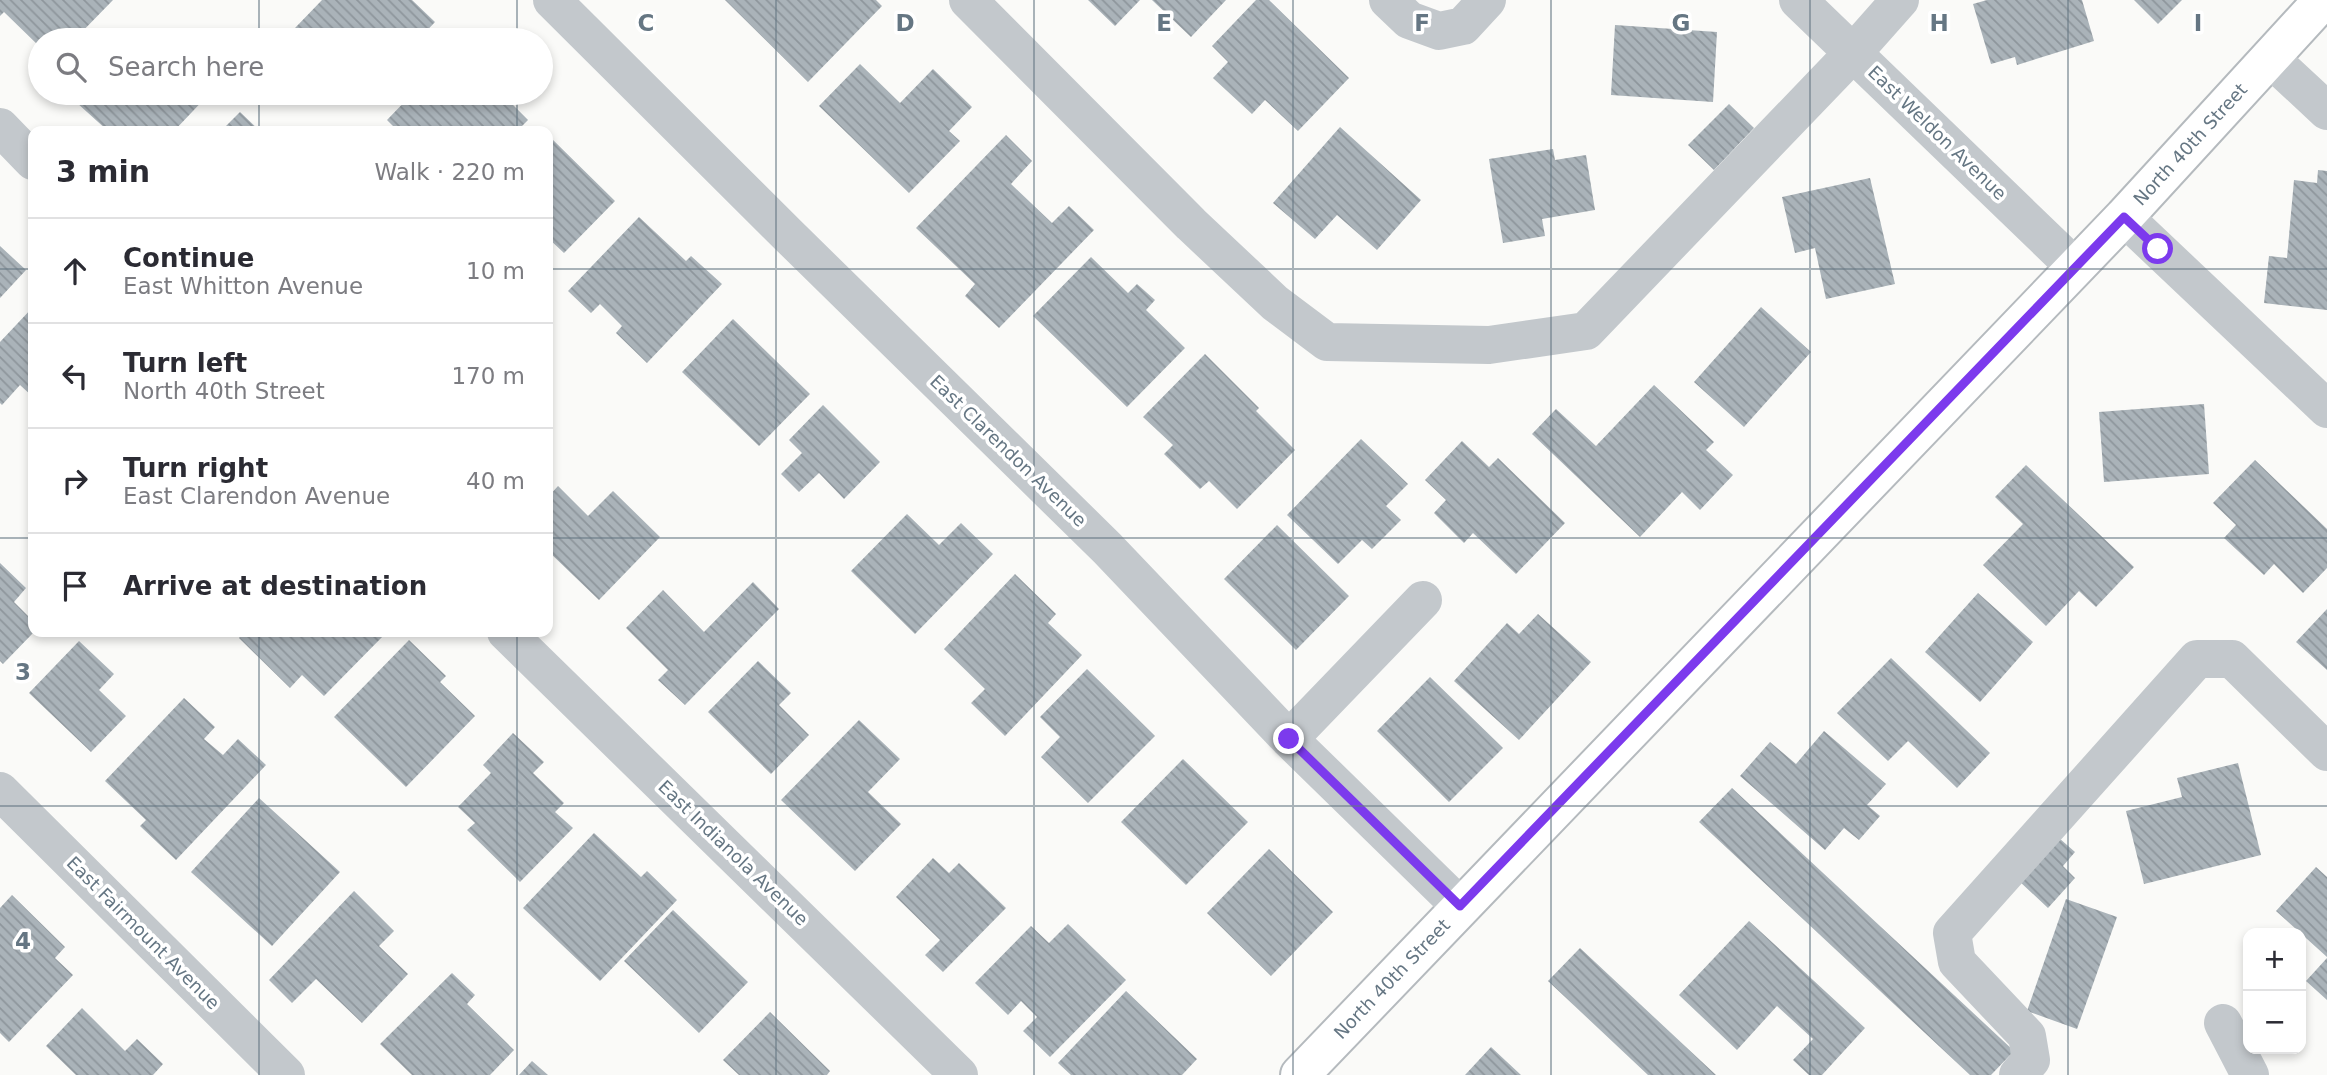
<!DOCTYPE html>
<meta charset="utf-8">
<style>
:root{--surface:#fff;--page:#f2f2f3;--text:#2b2b33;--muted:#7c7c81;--line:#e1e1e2}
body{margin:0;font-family:"DejaVu Sans",sans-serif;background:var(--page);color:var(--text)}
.controls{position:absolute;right:21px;bottom:21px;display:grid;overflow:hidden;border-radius:14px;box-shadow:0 4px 10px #0003}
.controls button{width:63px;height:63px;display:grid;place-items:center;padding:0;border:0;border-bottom:2px solid var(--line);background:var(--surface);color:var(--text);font:35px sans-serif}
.stop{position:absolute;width:21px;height:21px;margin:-16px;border:5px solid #7c3aed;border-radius:50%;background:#fff}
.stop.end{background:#7c3aed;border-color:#fff;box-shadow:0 2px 7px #0008}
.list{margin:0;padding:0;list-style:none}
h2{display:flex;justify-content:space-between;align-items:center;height:91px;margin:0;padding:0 28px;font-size:30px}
h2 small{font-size:23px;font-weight:400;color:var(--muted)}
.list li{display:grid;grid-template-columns:46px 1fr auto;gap:21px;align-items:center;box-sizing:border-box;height:105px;padding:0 28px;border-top:2px solid var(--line)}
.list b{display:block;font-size:26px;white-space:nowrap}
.list p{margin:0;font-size:23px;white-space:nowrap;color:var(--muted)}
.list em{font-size:23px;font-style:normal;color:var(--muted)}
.icon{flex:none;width:38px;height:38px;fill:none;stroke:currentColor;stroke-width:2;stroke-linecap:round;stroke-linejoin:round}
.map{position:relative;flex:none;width:2327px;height:1075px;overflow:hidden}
.search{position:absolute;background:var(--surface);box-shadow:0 4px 10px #0003;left:28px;top:28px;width:525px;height:77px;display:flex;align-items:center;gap:18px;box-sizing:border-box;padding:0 24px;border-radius:38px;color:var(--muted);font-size:26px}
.panel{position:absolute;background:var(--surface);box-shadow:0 4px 10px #0003;left:28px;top:126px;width:525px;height:511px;border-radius:14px}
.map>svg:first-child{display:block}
.building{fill:url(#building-back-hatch)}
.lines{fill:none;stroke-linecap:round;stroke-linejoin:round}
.major-casing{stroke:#b5babe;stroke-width:42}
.minor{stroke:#c3c8cc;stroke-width:38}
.major{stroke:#fff;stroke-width:38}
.route{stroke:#7c3aed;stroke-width:9}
.grid{fill:none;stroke:#657683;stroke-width:2;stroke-opacity:0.55}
.labels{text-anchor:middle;stroke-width:7;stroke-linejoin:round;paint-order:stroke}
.street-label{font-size:18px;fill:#657683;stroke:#fff}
.grid-label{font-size:23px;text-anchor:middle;font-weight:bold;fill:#657683;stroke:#fff;stroke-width:7;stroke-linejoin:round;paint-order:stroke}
</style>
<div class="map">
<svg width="2327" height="1075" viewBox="0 0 2327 1075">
<defs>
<pattern id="building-back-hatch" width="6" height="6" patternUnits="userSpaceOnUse" patternTransform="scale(1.75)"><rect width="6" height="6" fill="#aab3b9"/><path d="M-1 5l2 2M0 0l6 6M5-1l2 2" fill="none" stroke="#8e969c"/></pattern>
</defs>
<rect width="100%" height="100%" fill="#fafaf8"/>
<!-- building -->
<path class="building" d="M0 0H113L74 40H40V47L4 12 0 16Z
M322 0H412L435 22 418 40H377L366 29 356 40H308L295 28Z
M725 0H876L882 6 808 82Z
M1088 0H1140L1115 26Z
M1152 0H1226L1191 37Z
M1256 0H1269L1349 78 1298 131 1265 100 1252 114 1213 78 1228 62 1212 46Z
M1987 0H2082L2094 41 2017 65 2015 57 1991 64 1973 4Z
M2134 0H2182L2158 24Z
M1615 25 1717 32 1713 102 1611 95Z
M860 64 900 103 933 69 972 107 949 131 960 141 909 193 819 106Z
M66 93H210L174 131H108Z
M413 93H501L528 120 517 131H398L387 120Z
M1729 104 1754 128 1714 170 1688 145Z
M240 112 260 131H221Z
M1340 127 1421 200 1377 250 1337 215 1315 239 1273 203Z
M1006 135 1032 161 1011 184 1052 223 1069 206 1094 230 999 328 965 296 975 284 916 228Z
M552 139 615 201 564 253 548 238V143Z
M1553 149 1555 160 1586 155 1595 210 1542 219 1545 236 1503 243 1489 159Z
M2318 170 2327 171V310L2264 303 2269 256 2287 258 2294 180 2317 183Z
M1870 178 1895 284 1826 299 1815 248 1795 253 1782 197Z
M639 217 686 261 691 256 722 284 647 363 616 333 622 326 600 304 591 313 568 291Z
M0 246 26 270 0 298Z
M1091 257 1128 293 1137 284 1155 300 1146 310 1185 348 1127 407 1033 316Z
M33 307V397L20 385 2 405 0 403V342Z
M1761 307 1811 352 1744 427 1694 382Z
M733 319 810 394 759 446 682 372Z
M1205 354 1259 408 1256 411 1295 450 1237 509 1209 481 1200 489 1164 454 1173 445 1143 417Z
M1654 385 1714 442 1706 450 1733 475 1700 510 1682 492 1640 537 1532 434 1556 409 1596 446Z
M2204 404 2209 474 2104 482 2099 412Z
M823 405 880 462 844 499 819 473 799 492 781 474 802 453 789 440Z
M1361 439 1408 484 1386 506 1401 520 1372 549 1362 540 1338 564 1287 515Z
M1462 441 1489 467 1498 458 1565 523 1516 574 1473 533 1464 543 1434 513 1446 500 1425 480Z
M2255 460 2327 529V568L2303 593 2274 564 2264 575 2224 538 2236 525 2213 503Z
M2026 465 2134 567 2096 607 2079 591 2046 626 1983 565 2023 524 1995 497Z
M558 486 588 516 613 491 660 537 599 600 548 551V497Z
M907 514 939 545 961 523 993 554 915 634 851 571Z
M1277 525 1349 596 1296 650 1224 579Z
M0 563 26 588 14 602 33 621V633L3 664 0 661Z
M1015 574 1056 614 1048 623 1082 655 1005 736 971 703 985 689 944 649Z
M753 582 779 609 685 705 658 680 668 670 626 628 663 590 704 632Z
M1978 593 2033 642 1980 702 1925 652Z
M2327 609V670L2296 642Z
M1538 614 1591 662 1519 740 1454 681 1507 623 1519 634Z
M244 632H387L324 696 302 675 290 688 239 638Z
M409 640 446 676 440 682 475 716 406 787 334 717Z
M79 641 114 674 99 690 126 716 91 752 29 693Z
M1891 658 1990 753 1957 788 1908 741 1888 761 1837 713Z
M758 661 791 693 779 705 809 735 771 774 708 712Z
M1087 669 1155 736 1088 803 1041 757 1060 737 1040 717Z
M1430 677 1503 748 1449 802 1377 731Z
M184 698 215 727 204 739 223 755 238 739 266 765 176 860 140 826 146 820 105 781Z
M859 720 900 759 868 792 901 824 855 871 781 800Z
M1824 731 1886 784 1867 805 1880 816 1859 840 1844 828 1825 850 1740 776 1770 742 1796 764Z
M513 733 544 762 533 773 564 803 555 812 573 828 520 882 467 830 475 823 458 807 491 773 483 765Z
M1183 759 1248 822 1186 885 1121 822Z
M2238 763 2261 855 2144 884 2126 811 2182 797 2177 778Z
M1732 788 2014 1051 1991 1075H1970L1699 822Z
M259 798 340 872 272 946 191 872Z
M594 833 641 877 647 871 677 900 600 981 523 908Z
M2059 838 2075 852 2063 866 2075 878 2048 908 2019 881Z
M1269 849 1333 912 1271 976 1207 913Z
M933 858 949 873 959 863 1006 908 943 972 925 955 940 940 896 897Z
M2316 867 2327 877V957L2276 911Z
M354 891 394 931 379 946 408 974 362 1023 316 979 292 1003 269 980Z
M12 895 65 947 55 958 73 975 9 1042 0 1033V908Z
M2066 899 2117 917 2077 1029 2027 1011Z
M673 910 748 982 699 1033 624 961Z
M1749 921 1865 1028 1822 1075H1809L1793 1060 1813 1039 1777 1006 1737 1050 1679 995Z
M1068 924 1126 980 1050 1057 1023 1031 1037 1017 1021 1001 1008 1015 975 983 1031 926 1049 943Z
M1580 948 1716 1075H1648L1548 981Z
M2327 958V1000L2306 981Z
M452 973 475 995 467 1004 514 1050 490 1075H412L380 1044Z
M1126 991 1197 1059 1182 1075H1071L1058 1063Z
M82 1008 125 1051 137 1039 163 1064 153 1075H76L46 1046Z
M770 1012 830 1071 827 1075H739L723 1060Z
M1491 1047 1521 1075H1465Z
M532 1061 548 1075H519Z"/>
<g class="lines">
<!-- major casing -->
<g class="major-casing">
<g id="major">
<path id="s1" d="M1300 1075 2124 217 2323 0"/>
</g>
</g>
<!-- minor -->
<path class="minor" d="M552 0 788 235 1107 548 1289 739 1460 906
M968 0 1191 224 1275 303 1327 342 1489 345 1586 331 1853 53 1900 0
M1388 0 1409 20 1439 31 1463 26 1487 0
M1798 0 2075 267
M2270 58 2327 111
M0 127 33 161
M2124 217 2327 409
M506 632 959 1075
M1289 739 1423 600
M0 791 286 1075
M2223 1023 2250 1075
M2018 1075 2031 1060 2027 1036 1957 962 1952 933 2197 659H2232L2327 752"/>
<!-- major -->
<use href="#major" class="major"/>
</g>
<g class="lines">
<!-- route -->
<path class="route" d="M1289 739 1460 906 2124 217 2158 249"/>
</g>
<!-- grid -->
<path class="grid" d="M259 0V40M517 0V40M776 0V1075M1034 0V1075M1293 0V1075M1551 0V1075M1810 0V1075M2068 0V1075M259 93V131M517 93V131M0 269H33M548 269H2327M0 538H33M548 538H2327M259 632V1075M517 632V1075M0 806H2327"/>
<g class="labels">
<!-- street labels -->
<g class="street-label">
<text transform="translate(1937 133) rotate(44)" y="6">East Weldon Avenue</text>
<text dy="6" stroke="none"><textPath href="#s1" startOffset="1288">North 40th Street</textPath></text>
<text transform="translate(1008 451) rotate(44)" y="6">East Clarendon Avenue</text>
<text transform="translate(733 853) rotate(44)" y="6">East Indianola Avenue</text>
<text transform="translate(143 933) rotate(45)" y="6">East Fairmount Avenue</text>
<text dy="6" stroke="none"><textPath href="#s1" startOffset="133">North 40th Street</textPath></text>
</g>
</g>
<g class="grid-label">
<text x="646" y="31">C</text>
<text x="905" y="31">D</text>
<text x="1164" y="31">E</text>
<text x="1422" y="31">F</text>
<text x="1681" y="31">G</text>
<text x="1939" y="31">H</text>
<text x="2198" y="31">I</text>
<text x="23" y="680">3</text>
<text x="23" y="949">4</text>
</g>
</svg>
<div class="controls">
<button>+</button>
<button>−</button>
</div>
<div class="stop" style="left:2158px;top:249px"></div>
<div class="stop end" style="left:1289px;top:739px"></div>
<div class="search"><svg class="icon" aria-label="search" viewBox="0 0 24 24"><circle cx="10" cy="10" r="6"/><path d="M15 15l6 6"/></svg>Search here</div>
<section class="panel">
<h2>3 min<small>Walk · 220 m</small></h2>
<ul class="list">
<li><svg class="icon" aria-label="ahead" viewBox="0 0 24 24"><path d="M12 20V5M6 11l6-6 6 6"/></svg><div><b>Continue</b><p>East Whitton Avenue</p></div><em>10 m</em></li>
<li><svg class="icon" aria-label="left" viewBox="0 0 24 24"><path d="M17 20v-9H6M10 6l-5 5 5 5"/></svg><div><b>Turn left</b><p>North 40th Street</p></div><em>170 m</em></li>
<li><svg class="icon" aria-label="right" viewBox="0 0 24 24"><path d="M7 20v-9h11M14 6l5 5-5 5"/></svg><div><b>Turn right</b><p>East Clarendon Avenue</p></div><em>40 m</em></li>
<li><svg class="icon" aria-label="arrive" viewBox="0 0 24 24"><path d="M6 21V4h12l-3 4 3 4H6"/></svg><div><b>Arrive at destination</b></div></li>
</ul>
</section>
</div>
